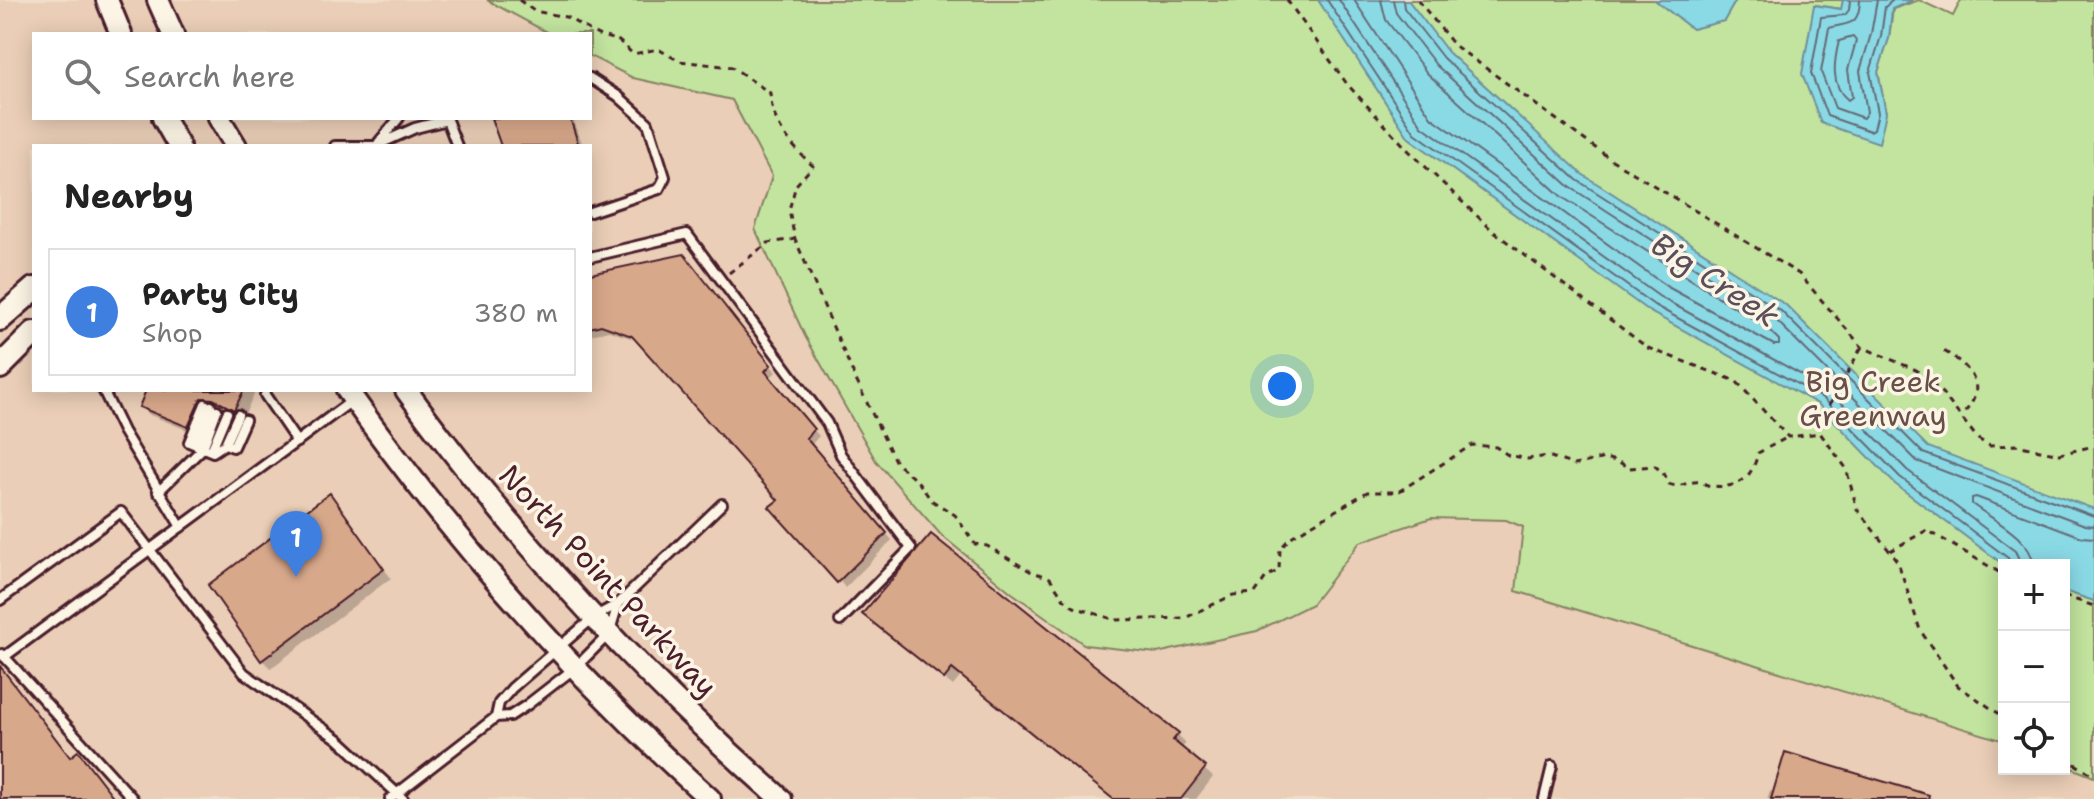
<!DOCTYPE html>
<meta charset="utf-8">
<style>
:root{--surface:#fff;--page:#f2f2f2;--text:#222;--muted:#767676;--line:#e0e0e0;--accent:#d1495b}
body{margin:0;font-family:"Shantell Sans",sans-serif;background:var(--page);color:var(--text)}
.controls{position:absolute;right:24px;bottom:24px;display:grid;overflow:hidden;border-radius:0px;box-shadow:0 4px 20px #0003}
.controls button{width:72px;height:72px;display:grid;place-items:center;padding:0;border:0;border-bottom:2px solid var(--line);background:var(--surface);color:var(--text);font:40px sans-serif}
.you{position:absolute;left:1282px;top:386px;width:28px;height:28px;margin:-20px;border:6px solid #fff;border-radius:50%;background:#1a73e8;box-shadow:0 0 0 12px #1a73e833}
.badge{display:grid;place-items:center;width:52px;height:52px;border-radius:50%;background:var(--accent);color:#fff;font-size:26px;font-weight:700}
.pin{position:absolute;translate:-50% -66px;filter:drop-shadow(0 2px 4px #0008)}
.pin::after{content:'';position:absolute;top:42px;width:28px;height:24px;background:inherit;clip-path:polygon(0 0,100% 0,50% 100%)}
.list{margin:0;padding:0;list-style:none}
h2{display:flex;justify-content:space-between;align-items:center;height:104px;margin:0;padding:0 32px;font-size:34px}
h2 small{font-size:26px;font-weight:400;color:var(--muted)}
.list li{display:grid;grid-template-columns:52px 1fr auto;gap:24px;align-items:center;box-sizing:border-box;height:128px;margin:0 16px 16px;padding:0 16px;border:2px solid var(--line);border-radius:0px}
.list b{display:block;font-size:30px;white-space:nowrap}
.list p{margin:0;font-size:26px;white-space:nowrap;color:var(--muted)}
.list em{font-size:26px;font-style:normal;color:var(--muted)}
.icon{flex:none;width:44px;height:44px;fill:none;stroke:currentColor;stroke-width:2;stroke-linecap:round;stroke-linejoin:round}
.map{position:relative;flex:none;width:2094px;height:799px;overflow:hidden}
.search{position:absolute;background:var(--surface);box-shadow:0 4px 20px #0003;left:32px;top:32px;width:560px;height:88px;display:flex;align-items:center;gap:20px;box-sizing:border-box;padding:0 28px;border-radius:0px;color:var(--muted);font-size:30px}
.panel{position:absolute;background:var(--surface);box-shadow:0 4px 20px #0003;left:32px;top:144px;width:560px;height:248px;border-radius:0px}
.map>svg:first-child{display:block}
.built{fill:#eaceb7;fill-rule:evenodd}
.green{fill:#c2e49e;stroke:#868264;stroke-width:2}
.water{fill:#8adae6;stroke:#708f9b;stroke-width:2}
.shadow{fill:#0003}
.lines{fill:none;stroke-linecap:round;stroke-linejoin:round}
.shore{stroke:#646a76;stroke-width:2}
.building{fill:#d8a88b;stroke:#4a1f2b;stroke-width:2}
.service-casing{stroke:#4a1f2b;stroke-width:14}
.tertiary-casing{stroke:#4a1f2b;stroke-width:26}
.secondary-casing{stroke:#4a1f2b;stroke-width:28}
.path{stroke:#4a1f2b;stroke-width:3;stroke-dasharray:6 6;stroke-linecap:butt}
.service{stroke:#fcf5e5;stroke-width:8}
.tertiary{stroke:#fcf5e5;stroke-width:20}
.secondary{stroke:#fcf5e5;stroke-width:22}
.labels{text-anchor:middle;stroke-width:7;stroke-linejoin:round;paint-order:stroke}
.park-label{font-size:30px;fill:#685048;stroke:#fcf5e5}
.street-label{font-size:30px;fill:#4a1f2b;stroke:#fcf5e5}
.water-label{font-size:32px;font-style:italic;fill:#5a4e5a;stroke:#fcf5e5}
</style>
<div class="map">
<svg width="2094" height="799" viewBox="0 0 2094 799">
<rect width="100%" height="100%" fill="#f1deca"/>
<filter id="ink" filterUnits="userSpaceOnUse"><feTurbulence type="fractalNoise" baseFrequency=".0125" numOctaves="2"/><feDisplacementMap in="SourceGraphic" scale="16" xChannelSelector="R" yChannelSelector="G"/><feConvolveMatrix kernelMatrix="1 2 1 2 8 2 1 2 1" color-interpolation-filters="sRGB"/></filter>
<g filter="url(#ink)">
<!-- built -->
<path class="built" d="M0 0H486L550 34H34V118H590V56L633 78 732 100 772 176 755 229 1440 441 2004 631V769H2064V659L2094 673V799H0ZM34 146H590V390H34Z"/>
<!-- green -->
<path class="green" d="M487 0H1655L1692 29 1724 21 1736 0H1843L1842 9 1815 5 1886 113 1878 72 1889 38 1893 9 1919 0 1953 16 1961 0H2094V777L2064 765V565H2004V741L1516 591 1523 527 1506 520 1431 518 1360 542 1312 604 1257 631 1157 653 1085 645 1012 593 941 535 876 461 805 336 755 229 772 176 732 100 633 78 590 56V34H550Z"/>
<!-- water -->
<path class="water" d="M1318 0H1408L1448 52 1582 174 1786 305 1928 447 2094 509V601L2064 591V565H2004L1895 484 1818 404 1650 312 1409 138Z
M1655 0H1736L1724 21 1692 29Z
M1843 0H1913L1892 9 1889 38 1878 72 1886 113 1879 143 1821 123 1802 74 1814 5 1841 9Z"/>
<!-- shadow -->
<path class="shadow" d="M493 118H573L583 146H503Z
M690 263 776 372 770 378 819 436 811 445 892 540 845 588 781 500 640 341 609 331 590 335V276Z
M148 390H253L255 392 244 416 217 405 209 407 197 434 150 415 141 407Z
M330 496 391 578 271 668 262 660Z
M873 622 1177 735 1186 743 1181 749 1213 777 1196 799H1114L961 676 953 686Z
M1786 754 1934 799H1767L1770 791 1775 792Z"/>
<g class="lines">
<!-- shore -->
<path class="shore" d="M1327 0 1415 133 1654 305 1823 398 1900 477 2008 558 2012 565
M1339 0 1422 126 1660 297 1829 390 1907 470 2015 551 2022 565
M1354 0 1431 117 1666 286 1774 345H1779V340L1767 328 1562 197 1427 73 1386 20 1381 0
M1393 0 1396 13 1436 65 1570 187 1775 319 1917 461 2085 525 2094 526
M1403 0 1404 8 1443 58 1577 180 1781 311 1923 453 2094 516
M1850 0 1849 10 1845 15 1821 17 1811 73 1827 116 1870 131 1874 129 1878 113 1870 72 1881 36 1885 7 1893 0
M1860 0C1859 28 1848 22 1829 28L1821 72 1835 108 1863 118 1867 112 1860 71 1871 34 1877 0
M1853 37 1856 41 1848 70 1852 97 1848 100C1830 86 1834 61 1839 41Z
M2034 565C2030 537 1993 520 1972 504V498L1976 497 2082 537 2094 538"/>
</g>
<!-- building -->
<path class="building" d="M491 118H570L578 143 571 146H501Z
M684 254 771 365 765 371 814 429 806 438 887 533 837 583 769 507 778 500 632 336 601 325 590 328V274Z
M146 390H244L234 410 213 399 201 398 188 427 139 407Z
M330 493 384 569 261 661 208 585Z
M931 534 1179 733 1173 740 1206 767 1181 799H1113L952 669 944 679 862 614Z
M0 666 70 757 78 751 115 799H0Z
M1785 752 1929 795 1928 799H1771Z"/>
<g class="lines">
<!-- service casing -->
<g class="service-casing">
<path id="service" d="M590 78 618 96 648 123 665 177 659 189 590 212
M379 142 399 118
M335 146H375L415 128 447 120 457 146
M590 257 687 234 827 423 841 455 911 548 840 621
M103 390 123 431 181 527
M265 395 297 442
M205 404 189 442 213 452 225 444 233 447 245 420
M225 444 238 415
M196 445 211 406
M211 451 227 413
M158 492 203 448 217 410
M0 600 121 512 244 673 338 739 403 799
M2 654 133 799
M4 657 353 400
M496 717 499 703 512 688 594 617 618 604 722 504
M390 799 496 717 510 716 527 705 576 667 609 634 618 604
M1544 799 1552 766"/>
</g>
<!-- tertiary casing -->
<g class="tertiary-casing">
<path id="tertiary" d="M107 0 121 34
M158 0 173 34
M163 118 179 146
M219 118 236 146
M347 390C452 539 575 677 710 799
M406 390C515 540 642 676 781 799"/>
</g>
<!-- secondary casing -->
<g class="secondary-casing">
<path id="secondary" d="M0 319 34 289
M0 367 34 333"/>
</g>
<!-- path -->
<path class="path" d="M519 0 534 11 566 17 598 35 619 41 633 54 658 49 679 61 732 67 770 93C772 125 791 145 813 166L796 185 789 210 795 239 856 380 896 463 919 483 931 500 955 515 975 544 987 546 1030 571 1050 578 1064 599 1074 607 1116 620 1185 618 1233 595 1255 593 1266 577 1279 570 1280 549 1291 537 1367 492H1398L1472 445 1496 447 1508 455 1528 459 1548 456 1574 465 1605 458 1619 462 1629 468 1655 466 1663 473 1669 484C1680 489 1689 480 1700 482 1704 483 1708 486 1712 486 1739 489 1752 478 1758 453L1788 437
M1287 0 1347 84 1409 151 1494 232 1648 348 1736 381 1788 437 1820 433
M1418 0 1454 45 1612 160 1799 274 1862 347 1916 370 1926 378 1942 393 1978 439 1990 446 2016 445 2060 454 2094 446
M729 273 768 243 795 239
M1861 348 1823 417 1820 433 1846 468 1857 509 1898 562 1920 630 1958 686 2004 717
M1944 351C1972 368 1990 388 1961 416
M1890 551 1927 530 2004 575
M2064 596 2094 606
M2064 758 2094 775"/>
<!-- service -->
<use href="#service" class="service"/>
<!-- tertiary -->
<use href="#tertiary" class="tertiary"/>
<!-- secondary -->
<use href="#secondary" class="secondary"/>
</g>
</g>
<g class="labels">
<!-- park labels -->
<g class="park-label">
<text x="1873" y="392">Big Creek<tspan x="1873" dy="34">Greenway</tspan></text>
</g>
<!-- street labels -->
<g class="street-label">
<text transform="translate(608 581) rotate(47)" y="10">North Point Parkway</text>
</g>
<!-- water labels -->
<g class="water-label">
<text transform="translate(1715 280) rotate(33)" y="11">Big Creek</text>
</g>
</g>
</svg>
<div class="controls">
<button>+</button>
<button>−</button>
<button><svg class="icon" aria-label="locate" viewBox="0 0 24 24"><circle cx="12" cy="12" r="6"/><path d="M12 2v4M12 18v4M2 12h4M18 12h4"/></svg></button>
</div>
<div class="you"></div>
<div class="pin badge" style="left:296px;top:577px;background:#3f7fe0">1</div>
<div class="search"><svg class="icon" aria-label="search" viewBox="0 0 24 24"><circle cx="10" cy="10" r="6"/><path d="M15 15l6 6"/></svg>Search here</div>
<section class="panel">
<h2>Nearby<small></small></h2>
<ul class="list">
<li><span class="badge" style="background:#3f7fe0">1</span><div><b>Party City</b><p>Shop</p></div><em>380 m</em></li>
</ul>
</section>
</div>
